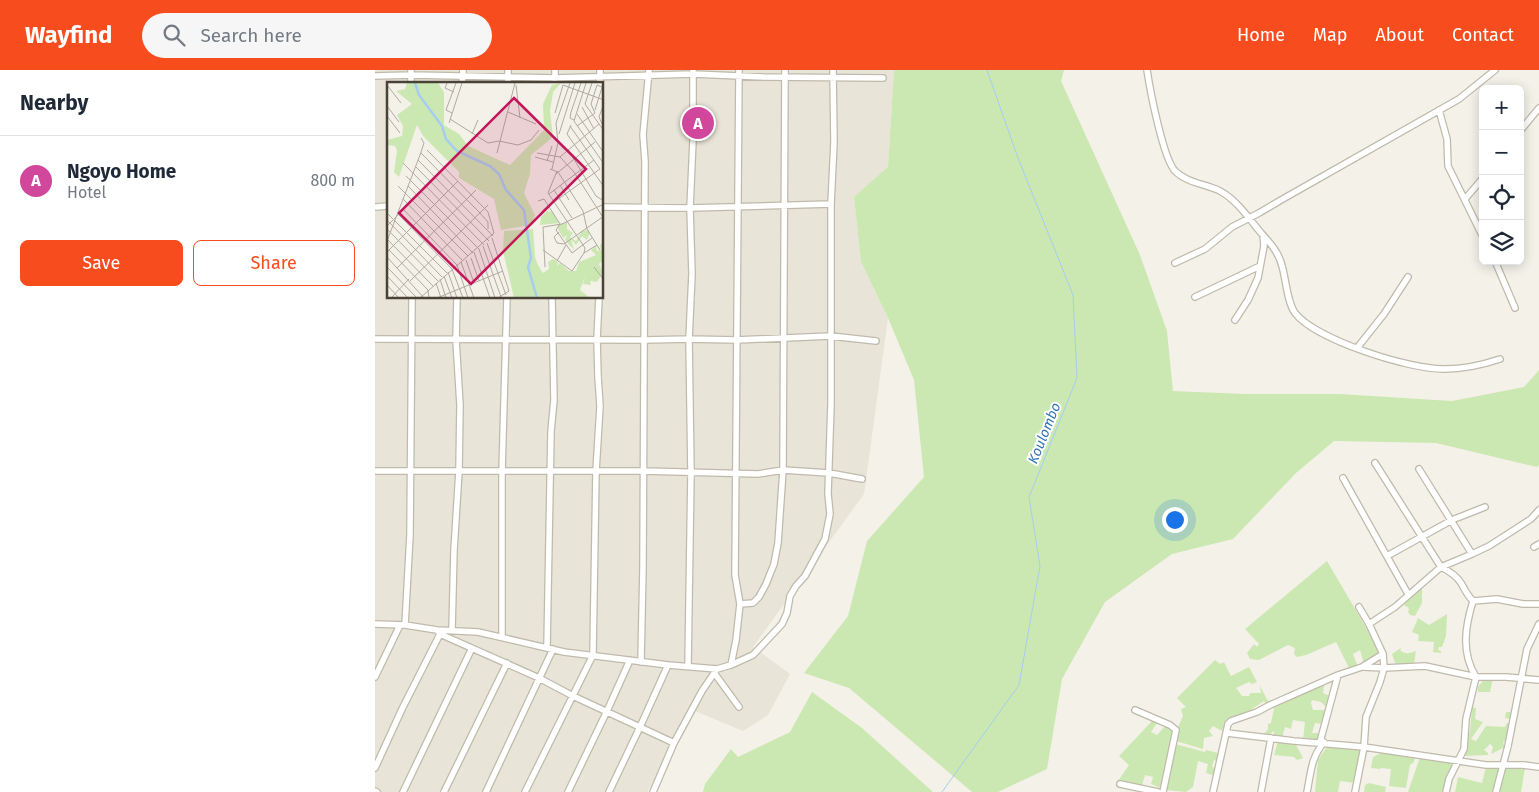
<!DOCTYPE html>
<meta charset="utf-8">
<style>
:root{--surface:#fff;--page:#f6f6f7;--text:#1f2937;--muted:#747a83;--line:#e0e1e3;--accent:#f74c1d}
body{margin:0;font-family:"Fira Sans",sans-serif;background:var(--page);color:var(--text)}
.controls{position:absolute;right:15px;top:15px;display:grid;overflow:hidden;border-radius:8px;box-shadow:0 2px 12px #0003}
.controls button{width:45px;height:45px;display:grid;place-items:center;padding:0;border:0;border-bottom:1px solid var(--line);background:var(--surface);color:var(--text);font:25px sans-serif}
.you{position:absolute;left:799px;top:449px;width:18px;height:18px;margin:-12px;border:4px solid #fff;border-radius:50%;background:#1a73e8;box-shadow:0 0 0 8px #1a73e833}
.badge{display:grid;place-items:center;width:32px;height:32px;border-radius:50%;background:var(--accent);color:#fff;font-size:16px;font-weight:700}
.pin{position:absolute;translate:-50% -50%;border:2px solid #fff;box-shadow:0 1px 5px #0006}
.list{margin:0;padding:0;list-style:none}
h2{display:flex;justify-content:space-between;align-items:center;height:65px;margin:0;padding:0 20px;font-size:21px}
h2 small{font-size:16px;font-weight:400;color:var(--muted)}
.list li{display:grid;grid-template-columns:32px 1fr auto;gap:15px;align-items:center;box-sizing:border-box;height:90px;padding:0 20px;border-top:1px solid var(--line)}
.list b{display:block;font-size:19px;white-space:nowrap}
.list p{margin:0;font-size:16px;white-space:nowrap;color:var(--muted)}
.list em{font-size:16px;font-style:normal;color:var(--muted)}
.actions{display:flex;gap:10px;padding:15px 20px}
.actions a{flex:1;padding:11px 0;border:1px solid var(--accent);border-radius:8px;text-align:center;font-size:18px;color:var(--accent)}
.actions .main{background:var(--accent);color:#fff}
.icon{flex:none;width:28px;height:28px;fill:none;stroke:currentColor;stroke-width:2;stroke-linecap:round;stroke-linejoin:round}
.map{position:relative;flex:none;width:1164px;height:722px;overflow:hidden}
header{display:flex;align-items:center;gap:30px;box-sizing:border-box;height:70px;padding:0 25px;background:var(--accent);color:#fff}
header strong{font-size:24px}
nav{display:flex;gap:28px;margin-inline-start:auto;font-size:18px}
.search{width:350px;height:45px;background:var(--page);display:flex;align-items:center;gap:12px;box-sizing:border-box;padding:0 18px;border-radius:28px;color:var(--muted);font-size:19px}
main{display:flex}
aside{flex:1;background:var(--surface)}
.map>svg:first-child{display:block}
.residential{fill:#e8e4d7;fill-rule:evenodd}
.green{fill:#cce8b2}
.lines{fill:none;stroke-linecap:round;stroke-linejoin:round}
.stream{stroke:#a6cdf0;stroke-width:1}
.street-casing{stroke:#c0baab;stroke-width:8}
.street{stroke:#fff;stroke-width:5.5}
.labels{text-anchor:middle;stroke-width:4;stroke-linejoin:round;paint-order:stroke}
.water-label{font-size:14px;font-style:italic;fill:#3174b3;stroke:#fff}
.inset-river{fill:none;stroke:#a6cdf0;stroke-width:2.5}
.inset-road{fill:none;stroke:#afaba2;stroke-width:1}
.view{fill:#c2185b;fill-opacity:0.15;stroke:#c2185b;stroke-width:2.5}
.inset-edge{fill:none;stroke:#484237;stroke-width:2.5}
</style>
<header>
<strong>Wayfind</strong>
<div class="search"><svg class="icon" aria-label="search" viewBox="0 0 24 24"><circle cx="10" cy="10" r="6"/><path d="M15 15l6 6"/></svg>Search here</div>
<nav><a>Home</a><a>Map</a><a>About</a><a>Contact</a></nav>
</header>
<main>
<aside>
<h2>Nearby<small></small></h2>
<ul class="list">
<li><span class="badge" style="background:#d1479c">A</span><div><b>Ngoyo Home</b><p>Hotel</p></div><em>800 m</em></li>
</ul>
<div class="actions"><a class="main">Save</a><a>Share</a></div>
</aside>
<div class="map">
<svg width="1164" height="722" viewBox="0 0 1164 722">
<rect width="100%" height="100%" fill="#f4f1e9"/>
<!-- residential -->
<path class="residential" d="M0 0H519L513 98 479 127 486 192 513 248 489 424 378 577 415 604 393 645 368 661 320 641 272 722H0ZM14 14H228V228H14Z"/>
<!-- green -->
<path class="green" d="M519 0H689L686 11 765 185 792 261 798 321 870 324H965L1077 331 1149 317 1164 300V395L1162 397 1061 373 959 371 921 403 858 469 797 484 730 532 687 609 672 699 623 722H597L474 618 429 603 473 546 492 471 549 407 539 310 513 248 486 192 479 127 513 97Z
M952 491 1006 583 989 594 985 580 978 584 983 597 974 598 961 572 931 585 922 587 919 584 920 578 913 575 884 590 875 589 872 583 879 574 882 577 884 574 870 559Z
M1047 518V533L1040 546 1035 545 1033 542 1034 540 1033 537 1030 536 1029 534Z
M1072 544 1071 566 1067 577H1064L1063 580 1066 581V583L1058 582 1059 572 1043 571 1044 565 1037 562 1043 548 1054 555Z
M1027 577 1025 580C1031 585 1034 583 1041 581L1039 594 1026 596 1020 593 1017 584Z
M840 590 845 594 849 592 856 606 874 597 882 612 877 614 874 612 861 618 867 626H874L875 623H886L885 616 894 633 891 634 889 631 877 639 878 642 851 652 850 659 848 658 847 661 838 656 834 661 838 666 829 668 828 679 801 671 803 657 808 646 806 639 811 637 802 628Z
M1110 608H1118L1115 622H1103V617Z
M946 615 949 616 948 623 957 627 952 638 946 632 937 630 936 633 938 640H952L948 654 940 653 937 663H946L944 670H928L930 652 918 650 916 659 910 657 907 668 899 666V661L896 663 897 667 887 666 893 659V654L896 653 899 638Z
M437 622 487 658 558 722H328L330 714 356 679 363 687 415 662Z
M1097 637 1101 638 1100 649 1108 652 1096 669 1101 671 1111 656 1130 657 1132 653H1134L1135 649 1130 648 1131 642H1138L1133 674 1129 671 1128 672 1130 677 1116 684 1118 677 1115 674 1109 680 1113 683V685L1089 686 1095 661Z
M779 649 790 654 788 656 782 653 776 662 782 665 791 655 799 661 788 719 776 714 778 707 770 705 767 716H762L761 713 756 714 754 711 752 714 743 711 754 695 744 686Z
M903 671 920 673 928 688 922 690 919 687 899 685Z
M800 674 830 682 831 680 843 683 844 691 839 690 837 697 842 698 840 706 831 703 833 694 823 691 818 717 811 722 791 720Z
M953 675 986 678 980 713 965 711 963 722H940L943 690Z
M1010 681 1040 686 1039 692 1035 695 1031 718 1014 716 1016 699 1006 698 1005 699 996 698 998 687Z
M1045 687 1082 692 1070 722H1033Z
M1111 697 1126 698 1119 722H1080L1083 707 1107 713Z
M1130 697 1150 698 1146 722H1125Z
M994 713 1011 717 1010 722H989L990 715Z"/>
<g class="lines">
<!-- stream -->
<path class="stream" d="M567 722 644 615 665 496 654 427 702 308 698 225 643 88 612 0"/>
<!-- street casing -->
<g class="street-casing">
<path id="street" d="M772 0C775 20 788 88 800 101 812 113 831 114 845 121 862 130 875 150 887 164 896 174 904 183 907 196 911 209 912 232 920 243 941 270 1036 300 1070 299 1089 299 1107 295 1125 289
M0 6 36 5 180 8 318 4 388 7 508 8
M36 14V0
M87 14 88 0
M133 14V0
M180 14V0
M225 14V0
M1064 40 1072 69 1073 96 1108 167
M1145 61 1164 38
M1090 129 1108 108
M0 137 14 136
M228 137 315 138 456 134
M1120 191 1140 238
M800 193 830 179 857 157 884 143 906 130 1084 29 1120 0
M820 227 885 196
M860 250 873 230 883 208 889 176 888 165
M0 269 270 270 314 269 362 270 456 266 501 271
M982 278 1009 244 1033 207
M1000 393 1066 497C1074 501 1081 505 1086 513 1090 520 1092 525 1098 531L1122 529 1148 534H1164
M1044 399 1097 484
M0 401H268L383 404 408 400 454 403 487 409
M968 408 1033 524
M1159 477 1164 474
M1012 486 1077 450 1110 437
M365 534 378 533 384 527 391 514 399 494 403 473 408 400 410 0
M0 554 30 555 62 560 103 562 189 582 293 595 342 599 356 595 378 585 407 554 412 543 415 526 421 516 430 506 450 469 455 444 453 424 456 334V134L459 72 458 0
M994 554 1020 537 1066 497 1097 484 1114 476 1156 449 1164 440
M30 555 35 465 37 228
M77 560 79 480 84 401 85 335 81 270 82 228
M65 564 164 608 198 626 299 673
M127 567V401L132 228
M172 578 176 361 179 330 177 228
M266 592 268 497 270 91 268 65 274 0
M356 595 361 570 365 534 360 505 364 0
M313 596 316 403 314 269 317 204 315 138 318 70V0
M988 597 1009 598 1050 596 1101 607H1131L1164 610
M340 604 364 637
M0 607 25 555
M760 640 795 655 801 660 788 722
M852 663 919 671 989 677 1111 695H1148L1164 697
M945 672 963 605
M0 698 27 639 65 564 63 561
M745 714 783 722
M0 721 2 722
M28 722 97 578
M69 722 132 593
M111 722 178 579
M150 722 218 585 221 401 225 336 223 307 222 269 224 228
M193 722 232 641 255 590
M234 722 265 657 293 595
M278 722 299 673 327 621 342 599
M838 722 853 654 856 651 882 642 895 635 963 605 987 597 1008 584
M886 722 896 668
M932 722C936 702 936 688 949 672
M980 722 989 677 991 647 1005 612 1009 598 1008 584 994 554 984 537
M1071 722 1074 709 1089 679 1091 649 1101 607C1086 583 1090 557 1098 531
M1121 722 1133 676 1152 579 1164 554"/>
</g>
<!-- street -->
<use href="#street" class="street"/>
</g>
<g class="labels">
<!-- water labels -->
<g class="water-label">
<text transform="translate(669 363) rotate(-68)" y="5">Koulombo</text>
</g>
</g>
<!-- overview -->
<g transform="translate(12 12)">
<rect width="216" height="216" fill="#f4f1e9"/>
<path d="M20 1H51L57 10V43L72 52 81 64 123 83 157 48 156 22 161 11 165 3 174 1 166 10 163 29 166 55 144 73 143 92 137 111 148 133 144 143 114 148 107 117 72 96V90L36 54 30 43 12 95 7 90 10 69 8 64 0 63V58L15 54 16 44 10 33 25 22 9 9 18 7ZM163 126 161 130 165 129 172 141 153 143 154 135ZM180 140V147L186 151 183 155 189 159 195 149 201 148 203 151 200 158 195 154 189 163 184 157 187 168 178 158 180 153 176 156 171 147V143ZM146 147 148 175 151 183 157 193 156 191 162 187 161 180 166 177 171 180 170 184 173 181 182 189H189L192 180 209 173 204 168 209 164 210 169 214 168 213 163 216 161V178L212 182 216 191 210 200 203 199 204 203 196 202 198 194 193 208 203 216H127L116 169 117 149Z" fill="#cce8b2"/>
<path class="inset-river" d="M28 1 32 13 55 44 59 57 70 69 103 84 112 92 119 108 137 128 144 176 141 185 150 216"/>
<path class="inset-road" d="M60 1 58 6 67 10M199 1 187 39 217 82M205 1 198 22 217 49M0 3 14 21M129 3 133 36M0 24 12 40M195 25 207 47M208 28 216 2M121 30 149 42M65 31 59 28 69 1M168 31 176 3 217 18M190 32 217 71M0 34 13 51M63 37 101 61 112 59 131 63 144 58 152 48M187 38 183 36 184 30 194 1M62 41 75 1M184 43 180 52 217 105M190 44 208 31 204 22 210 3 215 5M216 44 212 35 217 21M85 52 91 38M172 52 188 1M181 67 209 114 217 119M34 71 92 130 101 140V147M110 71 128 1M150 71 173 75 212 42M148 75 166 80M173 75 187 90 217 137M31 78 106 154M160 79 165 64M16 81 97 163M28 84 102 159M163 87 171 90 196 129 200 147 213 168M165 87 171 61 169 41 183 1M169 92 208 60M19 94 92 167 108 216M173 103 182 118M11 104 81 174M21 104 86 171M167 108 185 136M162 112 207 78M16 117 75 178M151 119 157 117 173 142 169 148 185 171 205 156M15 126 70 183M156 128 213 87 183 44M0 131 60 191M10 131 65 187 76 216M0 138 55 195M0 144 63 81M0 147 51 199M172 150 167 155 170 161 177 162 217 134M105 156 122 209 111 216M0 157 46 204M0 159 33 73 37 61 34 56M100 161 119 213M96 164 114 215M2 168 41 208 42 216M156 168 185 189 197 171 198 166 161 111 170 89M0 170 71 99M87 170 103 216M197 171 210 163M0 175 37 216M84 176 92 199M79 178 87 201M170 179 179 163M74 180 87 216M70 183 81 216M0 185 30 216M158 185 156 145 175 142 217 122M207 185 217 198M10 186 89 108M61 190 70 216M0 194 21 216M57 194 65 216M53 197 59 216M23 199 101 123M49 201 54 216M0 203 12 216M4 216 22 197M33 216 107 151 101 130 40 68M50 216 116 189"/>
<path class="view" d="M127 16 199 87 84 202 12 131Z"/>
<rect width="216" height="216" class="inset-edge"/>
</g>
</svg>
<div class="controls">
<button>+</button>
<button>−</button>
<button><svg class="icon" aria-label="locate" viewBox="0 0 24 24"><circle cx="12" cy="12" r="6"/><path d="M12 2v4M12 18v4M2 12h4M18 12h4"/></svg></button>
<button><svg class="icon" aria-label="layers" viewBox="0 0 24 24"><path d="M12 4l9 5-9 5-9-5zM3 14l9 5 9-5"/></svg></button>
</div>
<div class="you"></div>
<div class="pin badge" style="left:323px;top:53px;background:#d1479c">A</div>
</div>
</main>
